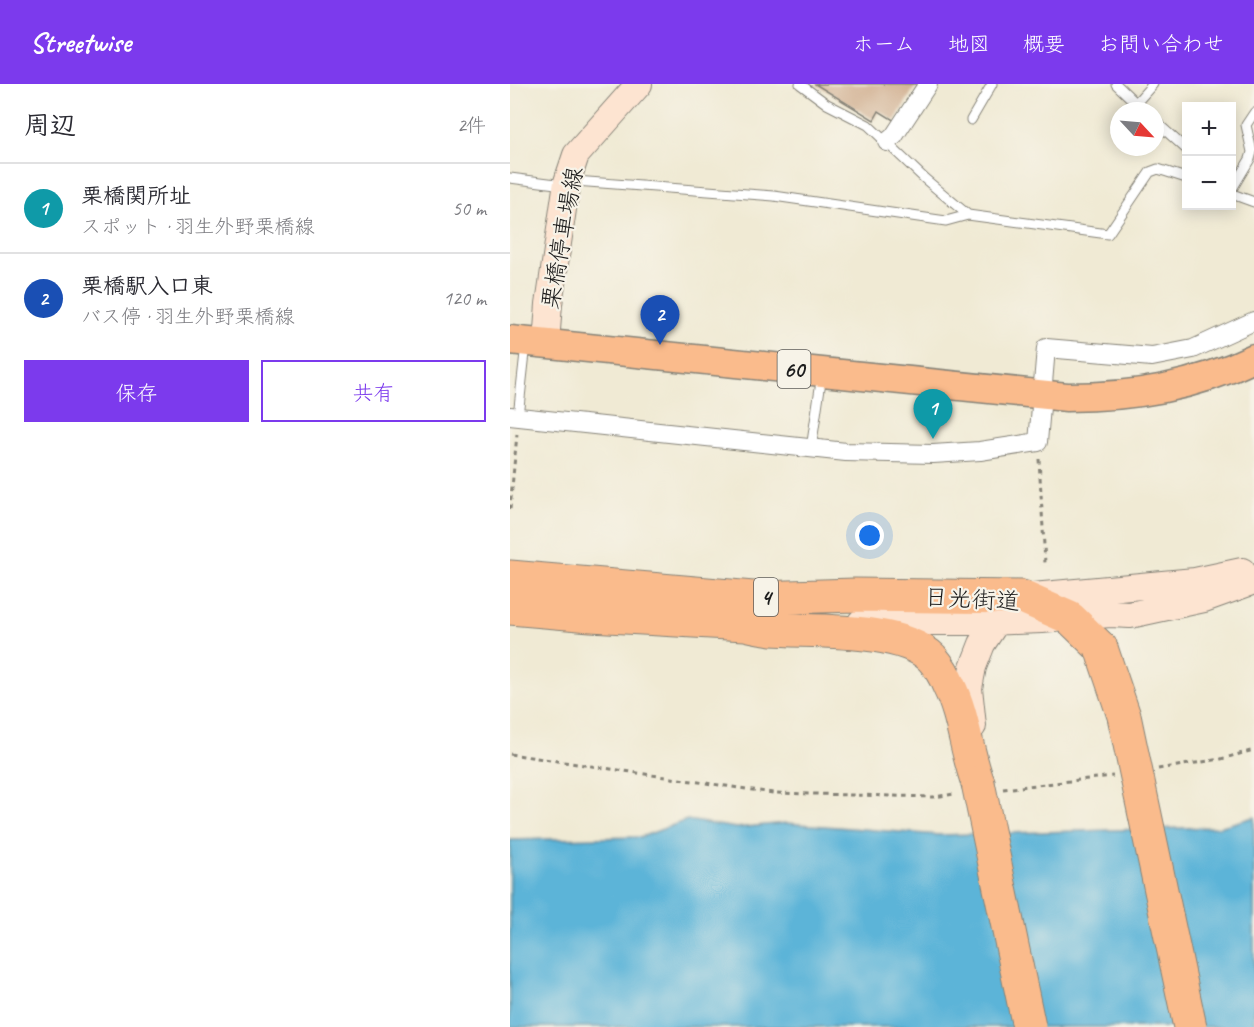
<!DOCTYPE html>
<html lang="ja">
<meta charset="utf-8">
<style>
:root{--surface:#fff;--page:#f7f7f7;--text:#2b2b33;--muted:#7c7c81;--line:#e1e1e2;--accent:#7c3aed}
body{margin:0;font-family:Caveat,"Klee One",sans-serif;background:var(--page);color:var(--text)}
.controls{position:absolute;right:18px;top:18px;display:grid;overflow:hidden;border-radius:0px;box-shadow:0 3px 15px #0003}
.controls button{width:54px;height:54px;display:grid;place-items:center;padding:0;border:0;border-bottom:2px solid var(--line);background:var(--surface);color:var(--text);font:30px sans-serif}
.compass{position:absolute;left:600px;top:18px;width:54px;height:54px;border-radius:50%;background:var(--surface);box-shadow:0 3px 15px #0003;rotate:116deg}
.you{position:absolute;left:360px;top:452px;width:21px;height:21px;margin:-15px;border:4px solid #fff;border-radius:50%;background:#1a73e8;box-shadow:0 0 0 9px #1a73e833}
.badge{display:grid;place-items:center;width:39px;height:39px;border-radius:50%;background:var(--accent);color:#fff;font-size:20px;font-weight:700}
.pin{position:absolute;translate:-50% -50px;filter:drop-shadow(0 2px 3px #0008)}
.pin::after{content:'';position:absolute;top:32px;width:21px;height:18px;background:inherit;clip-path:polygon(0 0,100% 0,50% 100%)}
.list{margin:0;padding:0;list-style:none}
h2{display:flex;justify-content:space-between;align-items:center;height:78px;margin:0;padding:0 24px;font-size:26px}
h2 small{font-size:20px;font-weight:400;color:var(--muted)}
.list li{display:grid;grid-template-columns:39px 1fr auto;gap:18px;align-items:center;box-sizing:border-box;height:90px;padding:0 24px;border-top:2px solid var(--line)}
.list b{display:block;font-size:22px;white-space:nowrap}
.list p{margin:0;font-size:20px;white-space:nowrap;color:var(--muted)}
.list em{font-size:20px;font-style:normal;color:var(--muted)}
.actions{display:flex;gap:12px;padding:18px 24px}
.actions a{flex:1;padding:14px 0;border:2px solid var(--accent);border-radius:0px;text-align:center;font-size:21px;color:var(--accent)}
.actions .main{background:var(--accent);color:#fff}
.map{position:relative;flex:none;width:744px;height:943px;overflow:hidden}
header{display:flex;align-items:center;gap:36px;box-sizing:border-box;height:84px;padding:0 30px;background:var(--accent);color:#fff}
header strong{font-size:28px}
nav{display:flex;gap:33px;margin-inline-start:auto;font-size:21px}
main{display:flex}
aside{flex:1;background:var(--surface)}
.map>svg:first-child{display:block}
.water{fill:#5bb4d8;stroke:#3c687a;stroke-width:1.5}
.building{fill:#cda988}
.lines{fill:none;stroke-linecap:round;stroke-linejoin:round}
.lane-casing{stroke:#868378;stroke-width:11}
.street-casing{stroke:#868378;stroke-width:20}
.secondary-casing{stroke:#868378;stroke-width:28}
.primary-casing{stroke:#868378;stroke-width:31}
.highway-casing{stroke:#868378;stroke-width:35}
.path{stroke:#868378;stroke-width:3;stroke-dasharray:4.5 4.5;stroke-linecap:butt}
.lane{stroke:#fff;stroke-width:9}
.street{stroke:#fff;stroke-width:18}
.secondary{stroke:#fde4d1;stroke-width:26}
.primary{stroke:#fabb8c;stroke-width:28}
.highway{stroke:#fabb8c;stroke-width:33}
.highway-bridge-casing{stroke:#868378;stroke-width:35;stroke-linecap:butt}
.highway-bridge{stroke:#fabb8c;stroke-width:33}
.labels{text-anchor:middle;stroke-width:4.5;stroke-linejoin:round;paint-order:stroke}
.shield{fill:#f7f3e8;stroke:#5e5c59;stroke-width:1.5}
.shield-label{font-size:22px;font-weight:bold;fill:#1c1c1c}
.street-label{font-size:24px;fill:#1c1c1c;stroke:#f7f3e8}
</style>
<header>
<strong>Streetwise</strong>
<nav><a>ホーム</a><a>地図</a><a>概要</a><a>お問い合わせ</a></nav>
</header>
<main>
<aside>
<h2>周辺<small>2件</small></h2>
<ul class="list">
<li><span class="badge" style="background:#0f9aa8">1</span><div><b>栗橋関所址</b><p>スポット · 羽生外野栗橋線</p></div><em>50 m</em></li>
<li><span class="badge" style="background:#1a4fb4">2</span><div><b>栗橋駅入口東</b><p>バス停 · 羽生外野栗橋線</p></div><em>120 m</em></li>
</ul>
<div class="actions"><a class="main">保存</a><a>共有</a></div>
</aside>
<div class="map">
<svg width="744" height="943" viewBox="0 0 744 943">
<rect width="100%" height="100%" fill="#f7f3e8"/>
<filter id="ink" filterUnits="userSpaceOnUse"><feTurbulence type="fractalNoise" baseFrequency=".0167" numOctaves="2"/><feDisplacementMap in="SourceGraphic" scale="12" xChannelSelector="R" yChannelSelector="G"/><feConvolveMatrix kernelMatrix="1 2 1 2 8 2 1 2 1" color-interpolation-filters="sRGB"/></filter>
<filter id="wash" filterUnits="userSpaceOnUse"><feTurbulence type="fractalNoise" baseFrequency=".008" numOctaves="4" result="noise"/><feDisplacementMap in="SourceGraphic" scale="24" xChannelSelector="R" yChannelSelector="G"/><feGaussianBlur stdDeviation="1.35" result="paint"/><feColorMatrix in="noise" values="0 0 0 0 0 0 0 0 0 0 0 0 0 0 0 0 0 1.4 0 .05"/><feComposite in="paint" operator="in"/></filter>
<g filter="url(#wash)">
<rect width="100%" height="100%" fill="#f0ead4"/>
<!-- water -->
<path class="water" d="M744 733V943H0V756L131 753 177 736 226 744 276 739 429 751 709 743Z"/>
<g id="blocks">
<!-- building -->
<path class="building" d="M305 0H407L385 37 369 27 364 36Z"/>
</g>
</g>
<g filter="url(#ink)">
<use href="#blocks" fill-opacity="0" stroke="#868378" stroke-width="1.5"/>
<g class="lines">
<!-- lane casing -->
<g class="lane-casing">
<path id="lane" d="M290 0 317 20 358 41 415 95 458 131
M606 0 634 27
M626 19 643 0
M461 36 482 0
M645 37 676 65
M0 94 46 100 65 97 264 112 436 137 458 131 598 150 640 88 648 85 676 94
M722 105 740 75 742 68 736 41 744 29
M722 110 744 118
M8 332 16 260
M301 365 312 290"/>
</g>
<!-- street casing -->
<g class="street-casing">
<path id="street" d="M377 58 384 52 418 0
M0 332 336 368 423 370 470 367 528 358 536 264 642 273 683 265 744 237"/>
</g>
<!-- secondary casing -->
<g class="secondary-casing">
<path id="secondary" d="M36 259 39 220 57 98 66 71 129 0
M351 538H476L532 536 600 530 620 531 694 515 744 497
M463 642 459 604 463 583 472 560 487 537 512 513 685 497 732 487"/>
</g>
<!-- primary casing -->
<g class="primary-casing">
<path id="primary" d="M0 256 557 313C623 313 684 303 744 274"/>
</g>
<!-- highway casing -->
<g class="highway-casing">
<path id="highway" d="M0 493 243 514 345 511 512 513 560 534 591 564
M0 524 81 531 235 540C244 542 253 544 262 545 305 548 391 543 422 574 429 582 435 592 439 602 454 632 456 667 468 699"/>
</g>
<!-- path -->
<path class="path" d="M529 375 535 479
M0 425 7 350
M0 670 263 709 423 713 445 710
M648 685 711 675 744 666
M493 705 603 692"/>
<!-- lane -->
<use href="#lane" class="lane"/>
<!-- street -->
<use href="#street" class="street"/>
<!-- secondary -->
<use href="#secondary" class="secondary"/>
<!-- primary -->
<use href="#primary" class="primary"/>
<!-- highway -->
<use href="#highway" class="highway"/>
<!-- highway-bridge casing -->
<g class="highway-bridge-casing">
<path id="highway-bridge" d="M591 564 614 632 680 943
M468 699 519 943"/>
</g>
<!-- highway-bridge -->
<use href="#highway-bridge" class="highway-bridge"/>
</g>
</g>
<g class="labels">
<!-- shield labels -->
<g class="shield">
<rect x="267.5" y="266" width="33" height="38" rx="4.5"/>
<rect x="244" y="494" width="24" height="38" rx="4.5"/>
</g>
<g class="shield-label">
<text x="284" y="293">60</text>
<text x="256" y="521">4</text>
</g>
<!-- street labels -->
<g class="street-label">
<text transform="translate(52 154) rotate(-80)" y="8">栗橋停車場線</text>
<text transform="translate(462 515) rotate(3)" y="8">日光街道</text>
</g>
</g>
</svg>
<div class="controls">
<button>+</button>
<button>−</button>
</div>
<svg class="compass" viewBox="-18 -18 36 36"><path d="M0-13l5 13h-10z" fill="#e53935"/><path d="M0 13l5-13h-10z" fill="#7c7c81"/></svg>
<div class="you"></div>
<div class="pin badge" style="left:423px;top:355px;background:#0f9aa8">1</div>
<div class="pin badge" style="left:150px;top:261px;background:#1a4fb4">2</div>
</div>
</main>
